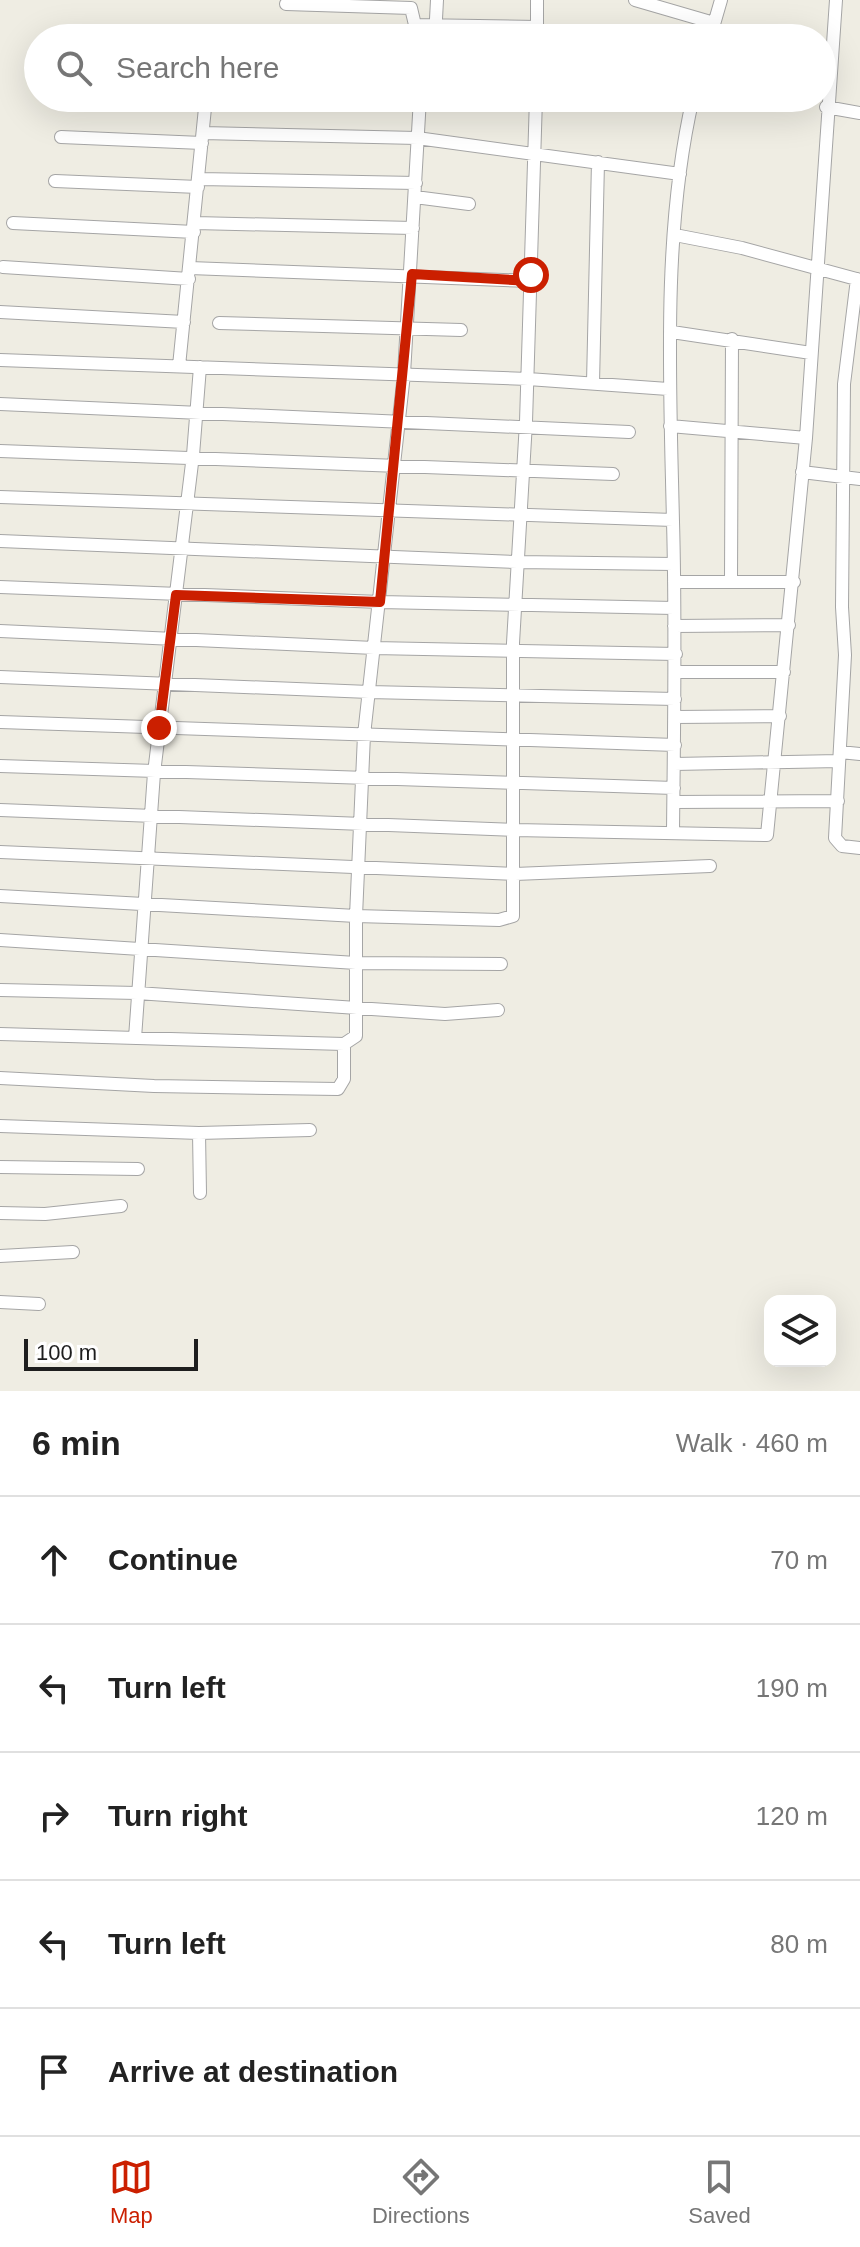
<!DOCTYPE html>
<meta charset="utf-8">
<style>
:root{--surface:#fff;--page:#f6f6f6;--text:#222;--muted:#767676;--line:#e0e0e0;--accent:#cb1f00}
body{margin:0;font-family:Helvetica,sans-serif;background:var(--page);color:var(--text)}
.controls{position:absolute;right:24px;bottom:24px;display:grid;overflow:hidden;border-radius:16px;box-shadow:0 8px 32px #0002}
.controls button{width:72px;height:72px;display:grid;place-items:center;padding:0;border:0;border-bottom:2px solid var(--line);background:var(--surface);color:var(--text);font:40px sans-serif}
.scale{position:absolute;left:24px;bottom:20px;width:174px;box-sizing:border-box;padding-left:8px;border:4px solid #1e1e1e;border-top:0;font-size:22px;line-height:28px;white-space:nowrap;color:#1e1e1e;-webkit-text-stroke:6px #fff;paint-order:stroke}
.stop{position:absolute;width:24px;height:24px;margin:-18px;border:6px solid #cb1f00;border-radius:50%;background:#fff}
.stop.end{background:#cb1f00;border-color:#fff;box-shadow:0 2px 8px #0008}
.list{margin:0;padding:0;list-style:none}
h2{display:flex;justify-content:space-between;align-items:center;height:104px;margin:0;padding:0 32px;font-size:34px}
h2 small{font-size:26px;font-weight:400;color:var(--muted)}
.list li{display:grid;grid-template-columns:52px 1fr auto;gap:24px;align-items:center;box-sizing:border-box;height:128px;padding:0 32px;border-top:2px solid var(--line)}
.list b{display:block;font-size:30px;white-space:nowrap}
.list em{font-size:26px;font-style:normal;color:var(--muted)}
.icon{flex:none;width:44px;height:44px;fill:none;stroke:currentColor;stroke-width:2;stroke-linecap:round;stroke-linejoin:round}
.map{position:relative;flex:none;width:860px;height:1391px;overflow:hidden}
.search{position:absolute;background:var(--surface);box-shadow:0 8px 32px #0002;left:24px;right:24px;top:24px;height:88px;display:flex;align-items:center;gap:20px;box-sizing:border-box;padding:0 28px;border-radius:44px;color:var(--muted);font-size:30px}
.sheet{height:744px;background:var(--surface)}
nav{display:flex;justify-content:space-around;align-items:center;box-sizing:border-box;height:112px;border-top:2px solid var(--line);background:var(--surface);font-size:22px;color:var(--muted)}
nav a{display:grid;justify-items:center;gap:4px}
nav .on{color:var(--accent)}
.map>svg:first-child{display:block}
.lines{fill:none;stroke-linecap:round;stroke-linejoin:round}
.street-casing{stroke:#a5a5a5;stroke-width:14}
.street{stroke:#fff;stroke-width:12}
.route{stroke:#cb1f00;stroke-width:10}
</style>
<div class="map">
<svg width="860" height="1391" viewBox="0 0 860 1391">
<rect width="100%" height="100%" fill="#efede3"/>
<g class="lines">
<!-- street casing -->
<g class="street-casing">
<path id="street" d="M635 0 714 23
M286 4 411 8 415 25 537 27
M86 37 118 38
M435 38 437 0
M537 38V0
M710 38 721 0
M826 107 860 113
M203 133 417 138 680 174
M61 137 202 143
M199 179 416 183
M55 181 198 187
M415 197 469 204
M13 223 194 232
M195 223 413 228
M675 235 742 248 860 280
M3 267 189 279
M190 268 531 281
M857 279 844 384 842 607 845 655 835 838 842 846 860 848
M0 312 184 322
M219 323 461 330
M672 332 811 353
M0 360 528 379 668 389
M179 366 206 98
M593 383 598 162
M0 404 629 432
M670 426 806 438
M0 451 613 474
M802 472 860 479
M0 497 673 520
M0 541 517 562 674 564
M731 581 732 339
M674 582H794
M0 587 380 602 674 608
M674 626 789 625
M0 631 374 648 676 654
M675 672H784
M0 677 369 692 675 699
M675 717 780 716
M0 722 675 745
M840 752 860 754
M674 764 839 761
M0 766 674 788
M674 802 838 801
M0 810 515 830 767 835 806 438 836 0
M673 832C674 728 676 625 673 522 670 385 662 231 693 98
M0 852 515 874 710 866
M0 896 356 916 499 920 513 916V643L526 422 536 98
M0 940 356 963 501 964
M0 990 137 993 445 1014 498 1010
M0 1034 344 1044 356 1036V916L364 735 404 374 420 98
M135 1038 154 773 193 455 200 367
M0 1078 154 1086 338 1089 344 1079V1044
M0 1126 199 1133 310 1130
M199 1133 200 1193
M0 1167 138 1169
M0 1213 45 1214 121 1206
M0 1256 73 1252
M0 1302 39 1304"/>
</g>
<!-- street -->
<use href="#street" class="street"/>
</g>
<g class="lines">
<!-- route -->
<path class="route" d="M159 728 176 595 380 602 412 274 531 281V275"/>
</g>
</svg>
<div class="controls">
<button><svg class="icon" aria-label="layers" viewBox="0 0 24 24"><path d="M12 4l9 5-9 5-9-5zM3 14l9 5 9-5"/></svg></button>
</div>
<div class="scale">100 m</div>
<div class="stop" style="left:531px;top:275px"></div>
<div class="stop end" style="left:159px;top:728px"></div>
<div class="search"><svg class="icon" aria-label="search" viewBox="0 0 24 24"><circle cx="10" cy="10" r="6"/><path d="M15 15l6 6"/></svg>Search here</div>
</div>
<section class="sheet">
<h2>6 min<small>Walk · 460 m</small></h2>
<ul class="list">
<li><svg class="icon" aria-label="ahead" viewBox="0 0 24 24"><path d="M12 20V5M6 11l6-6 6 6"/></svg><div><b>Continue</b></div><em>70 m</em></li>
<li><svg class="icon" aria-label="left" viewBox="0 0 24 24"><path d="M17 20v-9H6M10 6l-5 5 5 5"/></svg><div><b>Turn left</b></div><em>190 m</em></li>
<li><svg class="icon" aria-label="right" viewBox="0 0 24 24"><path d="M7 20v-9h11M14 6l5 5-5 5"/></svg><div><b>Turn right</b></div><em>120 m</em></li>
<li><svg class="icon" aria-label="left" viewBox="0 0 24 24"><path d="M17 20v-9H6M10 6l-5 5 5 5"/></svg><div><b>Turn left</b></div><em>80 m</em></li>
<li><svg class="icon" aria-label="arrive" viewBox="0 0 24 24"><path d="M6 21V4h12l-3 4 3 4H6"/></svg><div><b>Arrive at destination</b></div></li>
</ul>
</section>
<nav>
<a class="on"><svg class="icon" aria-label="map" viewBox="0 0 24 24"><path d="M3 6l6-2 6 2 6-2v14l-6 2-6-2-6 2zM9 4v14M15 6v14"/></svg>Map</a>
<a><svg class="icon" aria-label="directions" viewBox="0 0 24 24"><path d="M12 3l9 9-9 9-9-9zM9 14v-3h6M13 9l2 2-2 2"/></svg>Directions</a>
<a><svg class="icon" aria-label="saved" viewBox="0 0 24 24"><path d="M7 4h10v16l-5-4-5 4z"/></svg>Saved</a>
</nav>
